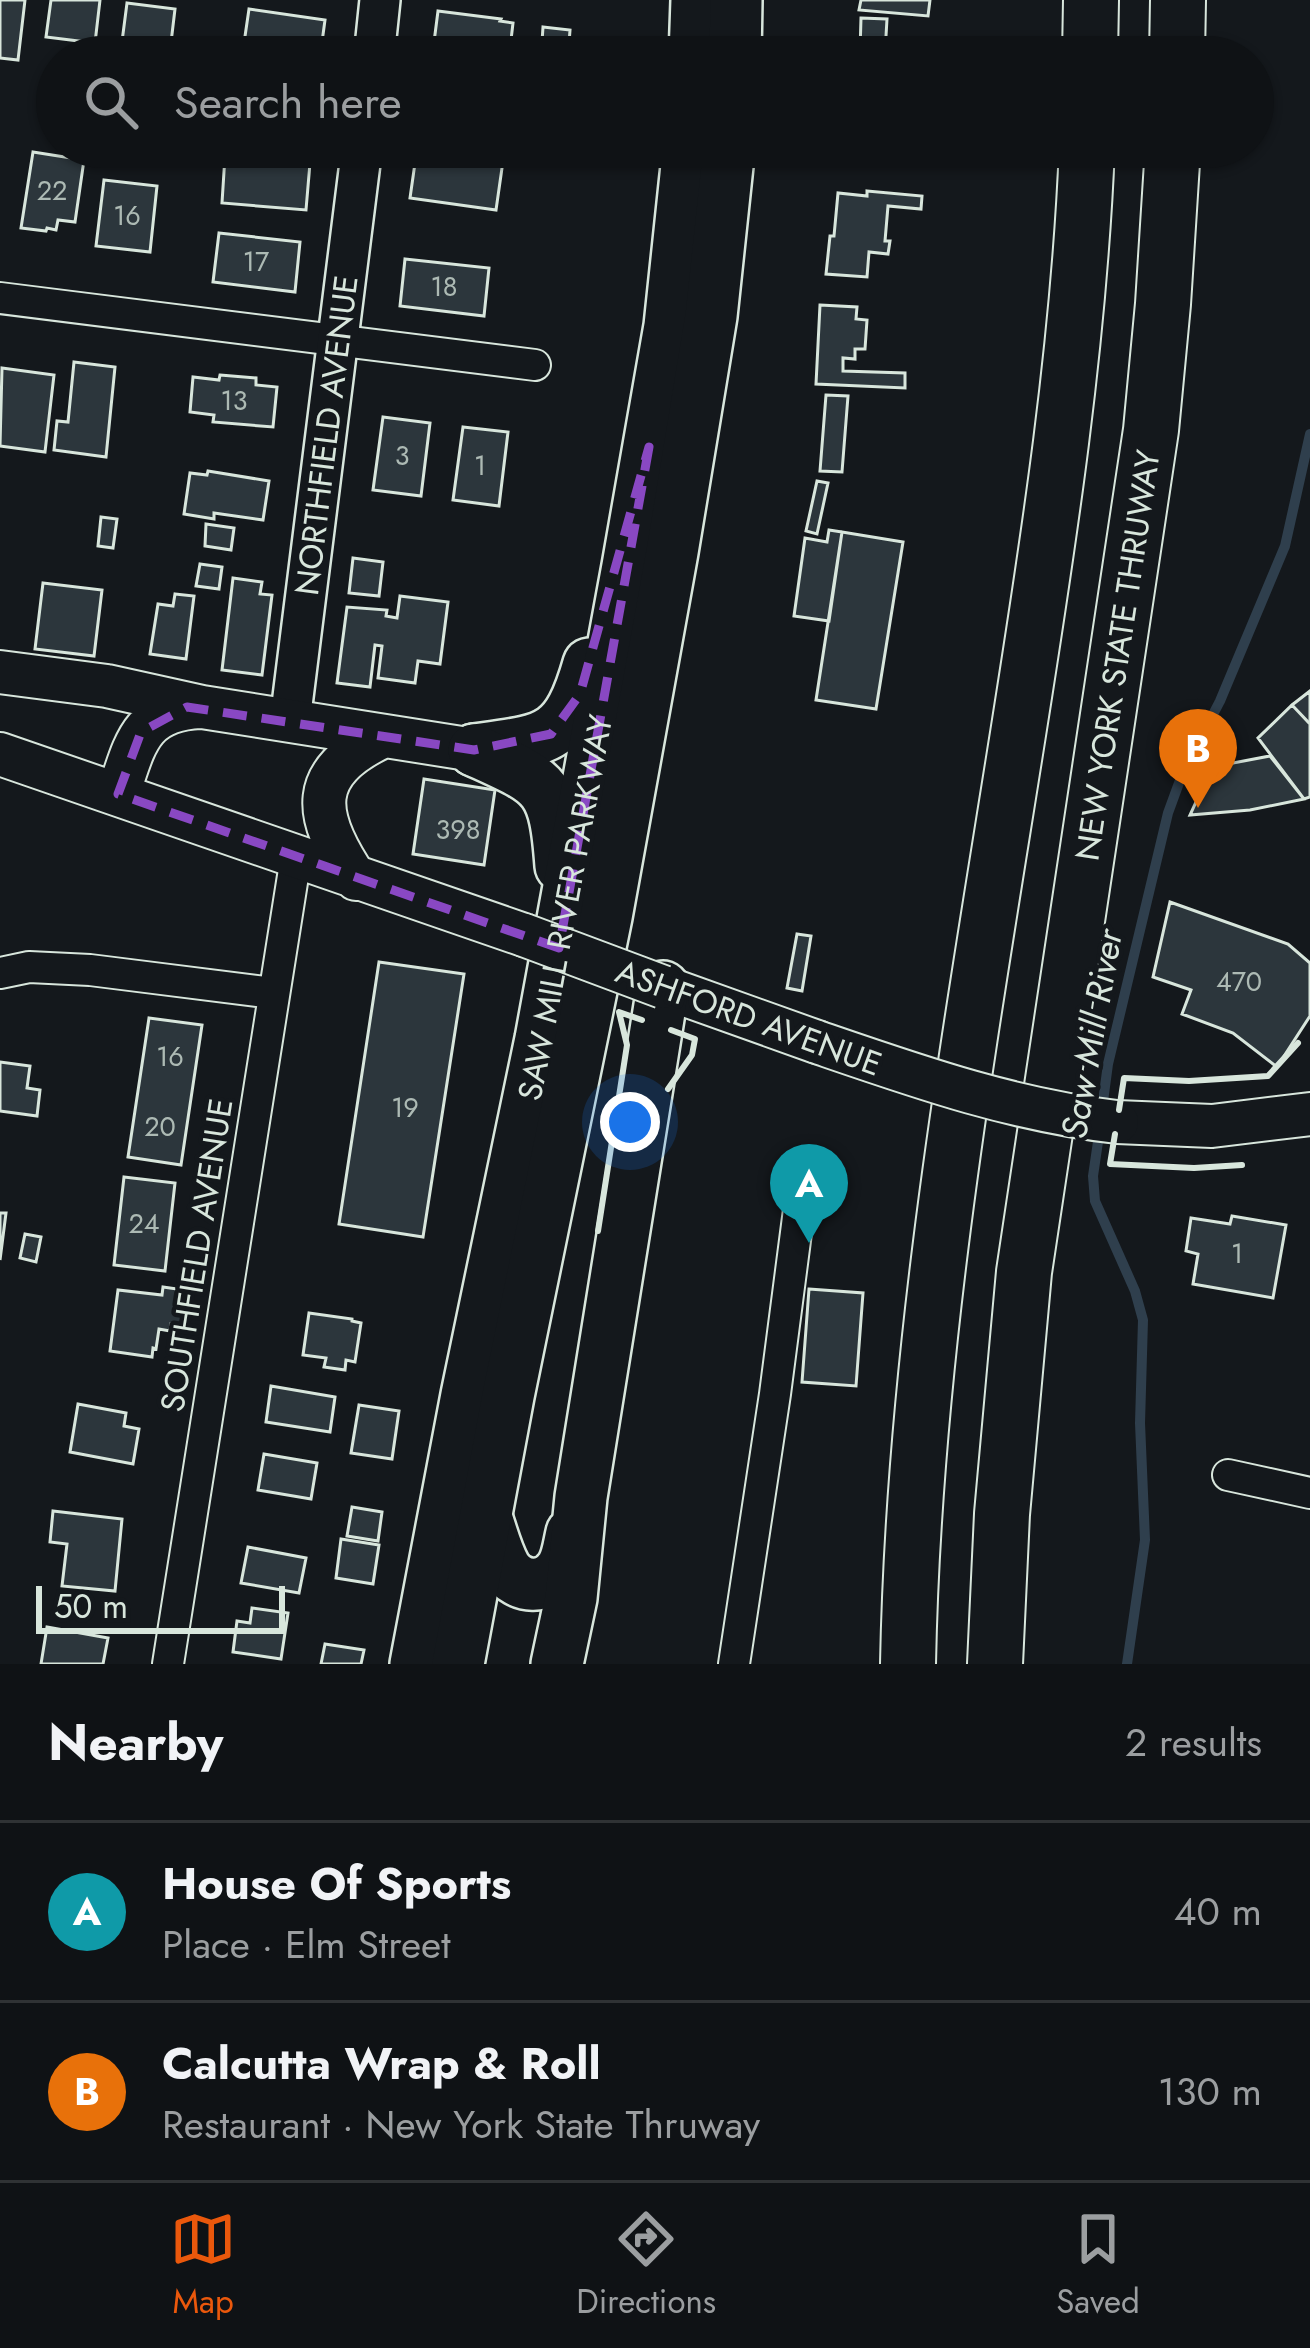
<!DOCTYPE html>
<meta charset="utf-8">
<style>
:root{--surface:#0f1215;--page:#181b1e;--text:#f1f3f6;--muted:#9b9ea0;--line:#2f3234;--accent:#ea580c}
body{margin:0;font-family:Jost,sans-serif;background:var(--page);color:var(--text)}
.scale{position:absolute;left:36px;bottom:30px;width:249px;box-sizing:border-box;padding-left:12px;border:6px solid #d8e6dc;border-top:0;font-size:33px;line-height:42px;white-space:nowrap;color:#d8e6dc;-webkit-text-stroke:9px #14181c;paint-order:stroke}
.you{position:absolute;left:630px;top:1122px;width:42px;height:42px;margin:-30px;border:9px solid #fff;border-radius:50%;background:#1a73e8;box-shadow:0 0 0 18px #1a73e833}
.badge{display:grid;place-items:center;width:78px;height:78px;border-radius:50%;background:var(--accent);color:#fff;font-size:39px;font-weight:700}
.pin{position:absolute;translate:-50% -99px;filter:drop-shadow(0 3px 6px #0008)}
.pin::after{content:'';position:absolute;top:63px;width:42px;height:36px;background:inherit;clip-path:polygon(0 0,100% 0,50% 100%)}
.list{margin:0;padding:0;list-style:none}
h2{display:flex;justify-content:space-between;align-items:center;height:156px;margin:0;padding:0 48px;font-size:51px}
h2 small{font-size:39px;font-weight:400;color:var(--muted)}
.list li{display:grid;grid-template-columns:78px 1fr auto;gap:36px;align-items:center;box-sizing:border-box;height:180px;padding:0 48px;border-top:3px solid var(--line)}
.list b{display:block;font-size:45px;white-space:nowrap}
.list p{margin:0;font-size:39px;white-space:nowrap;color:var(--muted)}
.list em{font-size:39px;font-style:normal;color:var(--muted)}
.icon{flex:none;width:66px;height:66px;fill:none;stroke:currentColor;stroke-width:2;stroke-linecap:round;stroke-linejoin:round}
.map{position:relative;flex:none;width:1310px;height:1664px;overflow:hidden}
.search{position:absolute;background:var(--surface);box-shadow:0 3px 9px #0004;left:36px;right:36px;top:36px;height:132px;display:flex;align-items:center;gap:30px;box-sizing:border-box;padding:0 42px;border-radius:66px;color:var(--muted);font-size:45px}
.sheet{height:516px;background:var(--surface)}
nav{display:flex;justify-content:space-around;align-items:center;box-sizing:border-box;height:168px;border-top:3px solid var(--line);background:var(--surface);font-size:33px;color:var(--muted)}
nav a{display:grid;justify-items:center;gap:6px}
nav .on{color:var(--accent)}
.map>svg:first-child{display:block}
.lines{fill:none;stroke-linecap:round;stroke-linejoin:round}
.stream{stroke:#2f3f4d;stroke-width:10}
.building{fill:#2c363c;stroke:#d8e6dc;stroke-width:3}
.minor-casing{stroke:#d8e6dc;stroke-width:34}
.tertiary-casing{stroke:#d8e6dc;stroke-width:44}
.secondary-casing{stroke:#d8e6dc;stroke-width:46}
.trunk-casing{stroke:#d8e6dc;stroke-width:56}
.motorway-casing{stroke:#d8e6dc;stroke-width:58}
.minor{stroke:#14181c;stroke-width:30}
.tertiary{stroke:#14181c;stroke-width:39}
.secondary{stroke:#14181c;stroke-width:42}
.trunk{stroke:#14181c;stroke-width:51}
.motorway{stroke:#14181c;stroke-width:54}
.secondary-bridge-casing{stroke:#d8e6dc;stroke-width:46;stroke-linecap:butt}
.secondary-bridge{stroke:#14181c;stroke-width:42}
.wall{stroke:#d8e6dc;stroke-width:6}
.marked{fill:none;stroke:#8948c3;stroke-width:9;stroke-dasharray:24 15;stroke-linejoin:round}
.labels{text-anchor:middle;stroke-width:9;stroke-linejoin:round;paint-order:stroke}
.number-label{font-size:27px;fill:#adbab4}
.street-label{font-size:33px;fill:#d8e6dc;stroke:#14181c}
.water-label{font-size:36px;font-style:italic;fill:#d8e6dc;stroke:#14181c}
</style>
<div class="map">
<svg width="1310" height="1664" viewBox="0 0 1310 1664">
<rect width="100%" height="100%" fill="#14181c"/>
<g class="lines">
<!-- stream -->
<path class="stream" d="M1102 1109 1108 1064 1168 813 1183 772 1220 701 1285 546 1310 434
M1100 1128 1093 1176 1095 1201 1135 1291 1143 1320 1140 1423 1145 1540 1127 1664"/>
</g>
<!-- building -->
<path class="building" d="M0 0H25L18 60 0 58Z
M51 0H100L95 43 46 37Z
M861 0H930L928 16 859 10Z
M127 3 175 9 170 51 149 48 148 57H120Z
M249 9 325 20 320 57H287L243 50Z
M438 11 501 19 500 21 513 23 509 57 433 50Z
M861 18 887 19 885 53 860 52Z
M543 27 570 30 568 57H541Z
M176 147H204L203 154 176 153Z
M519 147H549L547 164 518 160Z
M417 149 503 161 496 210 410 198Z
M33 152 84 160 75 222 58 220 56 230 47 228 46 231 21 228Z
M225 156 310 163 306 210 222 203Z
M104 180 157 186 150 252 96 246Z
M867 191 922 196 921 209 888 206 885 241H890L888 254 869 252 867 277 826 274 830 236H834L838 193 867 196Z
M219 233 300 242 295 292 213 282Z
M405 259 489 268 484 316 400 306Z
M820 305 857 307 856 319 867 320 865 349H855V359L843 358V371L905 373V388L816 384Z
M74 362 115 367 106 457 54 450 57 421 68 422Z
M2 368 54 375 45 452 0 446Z
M220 375 256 378V385L277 387 273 427 213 422 214 415 190 412 193 377 219 380Z
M826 395 848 396 842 472 820 471Z
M383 417 430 423 421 496 373 490Z
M463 427 508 432 499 506 453 500Z
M208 471 269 481 263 520 214 513V519L184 514 190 473 207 475Z
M817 481 828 483 817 534 806 531Z
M101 517 117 519 113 548 98 546Z
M206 524 234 528 231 550 205 546Z
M829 530 842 532 829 621 794 616 805 538 827 542Z
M842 532 903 542 876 709 816 700Z
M353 558 383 562 379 596 349 593Z
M200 564 222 567 219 589 196 586Z
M233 578 262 582 260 594 272 595 262 675 222 670Z
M43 583 102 590 94 656 35 649Z
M175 594 194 596 186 659 150 654 158 604 173 606Z
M400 596 448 602 440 664 418 661 415 683 378 678 382 646 375 645 370 687 337 683 347 607 387 610 386 616 397 618Z
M1310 691V724L1292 705Z
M1292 705 1310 724V797L1304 799 1258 738Z
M1270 756 1304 799 1250 810 1190 815 1212 767Z
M424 779 495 790 484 865 413 854Z
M424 779 495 790 484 865 413 854Z
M1170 902 1288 944 1310 963V1016L1277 1067 1233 1033 1182 1014 1191 990 1153 977Z
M797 934 811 936 802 991 787 988Z
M379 962 464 974 423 1237 339 1224Z
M149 1018 202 1025 181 1165 128 1157Z
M0 1062 30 1066 27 1088 40 1090 37 1116 0 1111Z
M124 1177 175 1183 165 1271 114 1265Z
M0 1213H6L0 1260Z
M1232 1216 1286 1225 1273 1298 1193 1284 1198 1254 1186 1251 1191 1218 1230 1224Z
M25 1234 41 1237 36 1262 20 1258Z
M163 1287 191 1291 187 1326 171 1324 170 1331 159 1329 156 1349 153 1348 152 1357 110 1351 118 1290 162 1295Z
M809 1289 863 1293 856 1386 802 1382Z
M309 1313 352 1319V1321L361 1323 355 1362 346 1360 345 1370 324 1367 326 1358 303 1355Z
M271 1386 335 1397 330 1432 266 1422Z
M78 1404 126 1413 124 1426 139 1429 133 1464 70 1452Z
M359 1405 399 1411 392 1459 351 1453Z
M264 1454 317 1463 311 1499 258 1490Z
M352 1507 382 1512 378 1541 347 1536Z
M53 1511 122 1519 115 1591 62 1586 67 1544 50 1542Z
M341 1539 379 1545 373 1584 336 1578Z
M248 1547 306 1558 299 1593 241 1583Z
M252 1608 288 1613 281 1659 233 1652 237 1621 250 1623Z
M47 1627 108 1638 103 1664H41Z
M325 1644 364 1650 361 1664H321Z"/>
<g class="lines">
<!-- minor casing -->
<g class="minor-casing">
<path id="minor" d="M0 298 535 365
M0 973 29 967 90 970 273 993
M1228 1475 1310 1493
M168 1664 296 857
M734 1664 775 1394 803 1179"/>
</g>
<!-- tertiary casing -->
<g class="tertiary-casing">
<g id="tertiary">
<path d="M374 57 380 0"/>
<path id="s1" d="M290 721 362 147"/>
</g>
</g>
<!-- secondary casing -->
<g class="secondary-casing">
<path id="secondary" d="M0 672 107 686 202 707 474 750
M0 754 524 935
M118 794C135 745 139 710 200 707
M356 879C313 815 306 772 384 736
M663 987 817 1042
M1117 1122 1212 1126 1310 1114"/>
</g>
<!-- trunk casing -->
<g class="trunk-casing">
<g id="trunk">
<path d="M695 57 697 0"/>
<path d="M735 57 736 0"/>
<path d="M474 750C548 740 567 741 589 664"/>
<path d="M474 750C546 783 555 783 561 866"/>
<path d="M485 1514C491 1531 496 1552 505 1568 518 1589 547 1590 561 1569 568 1559 569 1545 572 1533"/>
<path id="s2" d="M416 1664 467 1395 541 1039 628 566 670 326 689 147"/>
<path d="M458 1664 508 1396 606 917 672 552 711 316 729 147"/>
<path d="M557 1664 571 1598 581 1497 663 987"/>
</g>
</g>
<!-- motorway casing -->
<g class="motorway-casing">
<g id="motorway">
<path d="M1090 57 1091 0"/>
<path d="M1177 57 1178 0"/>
<path d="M908 1664C914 1351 969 1042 1018 734 1049 539 1079 344 1087 147"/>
<path id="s3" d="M995 1664 1002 1514 1024 1272 1151 430 1163 304 1173 147"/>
</g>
</g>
<!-- minor -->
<use href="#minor" class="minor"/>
<!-- tertiary -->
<use href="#tertiary" class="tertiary"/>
<!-- secondary -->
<use href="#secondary" class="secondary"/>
<!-- trunk -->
<use href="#trunk" class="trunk"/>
<!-- motorway -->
<use href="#motorway" class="motorway"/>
<!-- secondary-bridge casing -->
<g class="secondary-bridge-casing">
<path id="secondary-bridge" d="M524 935 663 987
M817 1042C916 1076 1012 1110 1117 1122"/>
</g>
<!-- secondary-bridge -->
<use href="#secondary-bridge" class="secondary-bridge"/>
<!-- wall -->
<path class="wall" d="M668 1089 692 1055 695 1039 671 1030
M1119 1110 1124 1078 1189 1081 1268 1076 1298 1043
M1115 1134 1110 1164 1194 1168 1242 1165
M598 1231 627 1045 619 1012 642 1020"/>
</g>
<!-- marked area -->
<path class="marked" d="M649 447 559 948 118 794 141 732 187 707 474 750 551 734 580 694Z"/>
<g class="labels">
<!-- number labels -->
<g class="number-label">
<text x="52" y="200">22</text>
<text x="127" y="225">16</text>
<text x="256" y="271">17</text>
<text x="444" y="296">18</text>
<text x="234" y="410">13</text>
<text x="402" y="465">3</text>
<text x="480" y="475">1</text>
<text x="458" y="839">398</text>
<text x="1239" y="991">470</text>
<text x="170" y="1066">16</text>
<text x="405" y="1117">19</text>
<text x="160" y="1136">20</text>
<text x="144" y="1233">24</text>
<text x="1237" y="1263">1</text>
</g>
<!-- street labels -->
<g class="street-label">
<text dy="12" stroke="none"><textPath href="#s1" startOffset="288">NORTHFIELD AVENUE</textPath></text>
<text dy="12" stroke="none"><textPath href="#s3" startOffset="1017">NEW YORK STATE THRUWAY</textPath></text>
<text dy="12" stroke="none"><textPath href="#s2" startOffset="771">SAW MILL RIVER PARKWAY</textPath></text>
<text transform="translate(749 1017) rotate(20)" y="12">ASHFORD AVENUE</text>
<text transform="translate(196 1255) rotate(-81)" y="12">SOUTHFIELD AVENUE</text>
</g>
<!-- water labels -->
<g class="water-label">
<text transform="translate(1091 1034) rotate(-80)" y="13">Saw Mill River</text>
</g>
</g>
</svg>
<div class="scale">50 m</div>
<div class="you"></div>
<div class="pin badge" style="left:809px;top:1243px;background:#0f9aa8">A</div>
<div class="pin badge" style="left:1198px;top:808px;background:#e8710a">B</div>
<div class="search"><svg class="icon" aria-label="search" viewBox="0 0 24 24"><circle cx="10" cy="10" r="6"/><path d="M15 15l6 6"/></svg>Search here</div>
</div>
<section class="sheet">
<h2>Nearby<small>2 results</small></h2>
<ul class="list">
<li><span class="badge" style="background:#0f9aa8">A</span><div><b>House Of Sports</b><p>Place · Elm Street</p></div><em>40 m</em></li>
<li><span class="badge" style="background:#e8710a">B</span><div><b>Calcutta Wrap &amp; Roll</b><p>Restaurant · New York State Thruway</p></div><em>130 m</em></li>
</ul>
</section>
<nav>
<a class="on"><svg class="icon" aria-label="map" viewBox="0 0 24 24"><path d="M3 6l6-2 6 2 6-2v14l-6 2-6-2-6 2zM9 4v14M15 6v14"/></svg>Map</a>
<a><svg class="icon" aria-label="directions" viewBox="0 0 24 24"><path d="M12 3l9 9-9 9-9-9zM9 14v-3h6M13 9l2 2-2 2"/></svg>Directions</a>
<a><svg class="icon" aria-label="saved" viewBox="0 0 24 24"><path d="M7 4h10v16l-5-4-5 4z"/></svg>Saved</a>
</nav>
